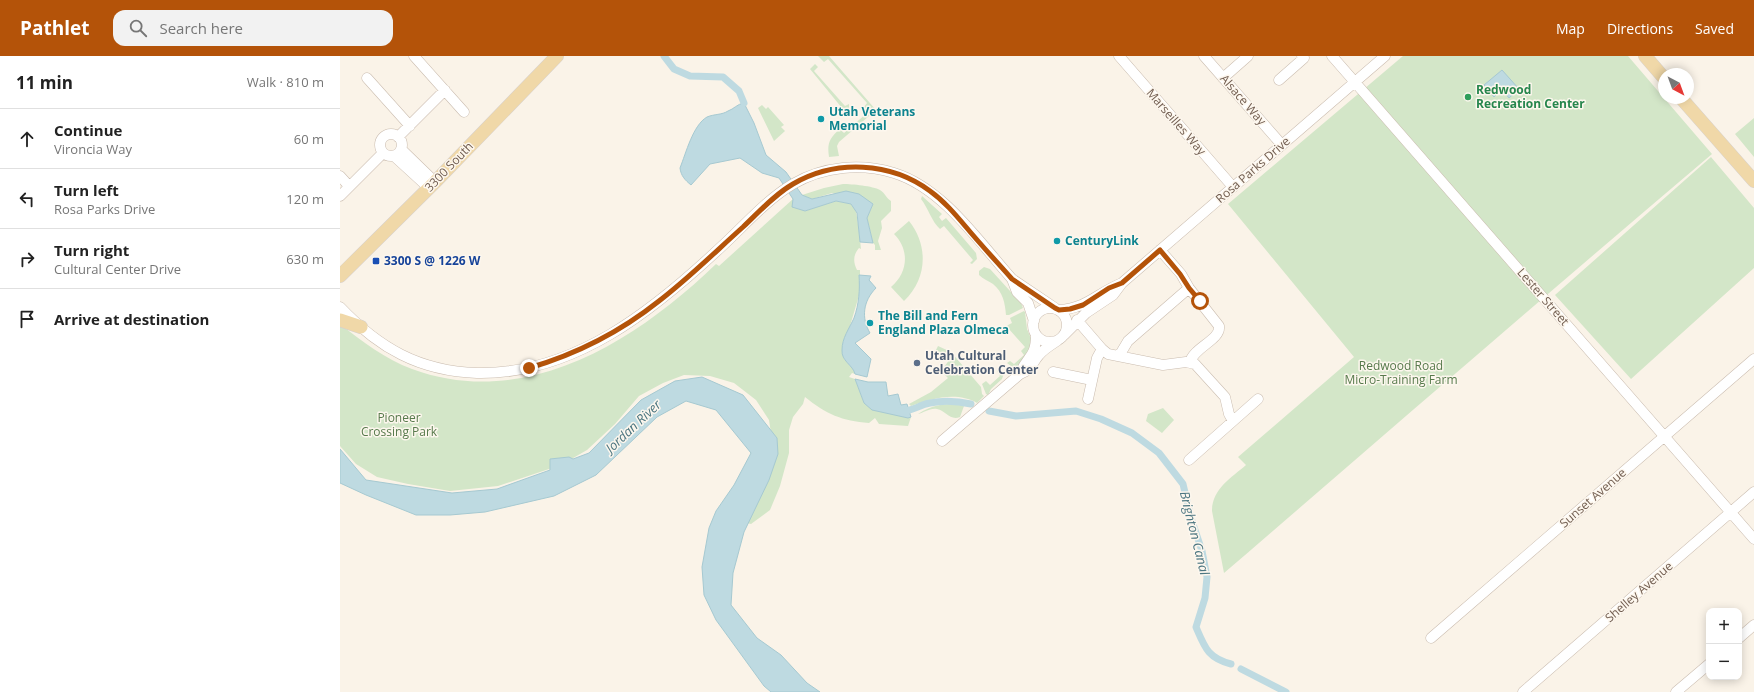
<!DOCTYPE html>
<meta charset="utf-8">
<style>
:root{--surface:#fff;--page:#f2f2f2;--text:#222;--muted:#767676;--line:#e0e0e0;--accent:#b45309}
body{margin:0;font-family:"Open Sans",sans-serif;background:var(--page);color:var(--text)}
.controls{position:absolute;right:12px;bottom:12px;display:grid;overflow:hidden;border-radius:8px;box-shadow:0 2px 10px #0003}
.controls button{width:36px;height:36px;display:grid;place-items:center;padding:0;border:0;border-bottom:1px solid var(--line);background:var(--surface);color:var(--text);font:20px sans-serif}
.compass{position:absolute;left:1318px;top:12px;width:36px;height:36px;border-radius:50%;background:var(--surface);box-shadow:0 2px 10px #0003;rotate:139deg}
.stop{position:absolute;width:12px;height:12px;margin:-9px;border:3px solid #b45309;border-radius:50%;background:#fff}
.stop.end{background:#b45309;border-color:#fff;box-shadow:0 1px 4px #0008}
.list{margin:0;padding:0;list-style:none}
h2{display:flex;justify-content:space-between;align-items:center;height:52px;margin:0;padding:0 16px;font-size:17px}
h2 small{font-size:13px;font-weight:400;color:var(--muted)}
.list li{display:grid;grid-template-columns:26px 1fr auto;gap:12px;align-items:center;box-sizing:border-box;height:60px;padding:0 16px;border-top:1px solid var(--line)}
.list b{display:block;font-size:15px;white-space:nowrap}
.list p{margin:0;font-size:13px;white-space:nowrap;color:var(--muted)}
.list em{font-size:13px;font-style:normal;color:var(--muted)}
.icon{flex:none;width:22px;height:22px;fill:none;stroke:currentColor;stroke-width:2;stroke-linecap:round;stroke-linejoin:round}
.map{position:relative;flex:none;width:1414px;height:636px;overflow:hidden}
header{display:flex;align-items:center;gap:24px;box-sizing:border-box;height:56px;padding:0 20px;background:var(--accent);color:#fff}
header strong{font-size:19px}
nav{display:flex;gap:22px;margin-inline-start:auto;font-size:14px}
.search{width:280px;height:36px;background:var(--page);display:flex;align-items:center;gap:10px;box-sizing:border-box;padding:0 14px;border-radius:12px;color:var(--muted);font-size:15px}
main{display:flex}
aside{flex:1;background:var(--surface)}
.map>svg:first-child{display:block}
.green{fill:#d3e6c8}
.water{fill:#bedae1;stroke:#a6c9d1}
.lines{fill:none;stroke-linecap:round;stroke-linejoin:round}
.canal{stroke:#bedae1;stroke-width:7}
.minor-casing{stroke:#cabcaf;stroke-width:11}
.major-casing{stroke:#d7d1ce;stroke-width:14}
.minor{stroke:#fff;stroke-width:10}
.major{stroke:#f0d8a8;stroke-width:13}
.route{stroke:#b45309;stroke-width:5}
.leisure-dot{fill:#2e9e5b;stroke:#fdf7ee;stroke-width:1.5}
.culture-dot{fill:#0f9aa8;stroke:#fdf7ee;stroke-width:1.5}
.transit-dot{fill:#1a4fb4;stroke:#fdf7ee;stroke-width:1.5}
.service-dot{fill:#5c6f8a;stroke:#fdf7ee;stroke-width:1.5}
.labels{text-anchor:middle;stroke-width:3;stroke-linejoin:round;paint-order:stroke}
.leisure-label{font-size:12px;font-weight:bold;fill:#27864d;stroke:#fdf7ee;text-anchor:start}
.street-label{font-size:12px;fill:#705c4f;stroke:#fdf7ee}
.culture-label{font-size:12px;font-weight:bold;fill:#0d838f;stroke:#fdf7ee;text-anchor:start}
.transit-label{font-size:12px;font-weight:bold;fill:#164399;stroke:#fdf7ee;text-anchor:start}
.service-label{font-size:12px;font-weight:bold;fill:#4e5e75;stroke:#fdf7ee;text-anchor:start}
.park-label{font-size:12px;fill:#577a4c;stroke:#fdf7ee}
.water-label{font-size:13px;font-style:italic;fill:#4c7681;stroke:#fdf7ee}
</style>
<header>
<strong>Pathlet</strong>
<div class="search"><svg class="icon" aria-label="search" viewBox="0 0 24 24"><circle cx="10" cy="10" r="6"/><path d="M15 15l6 6"/></svg>Search here</div>
<nav><a>Map</a><a>Directions</a><a>Saved</a></nav>
</header>
<main>
<aside>
<h2>11 min<small>Walk · 810 m</small></h2>
<ul class="list">
<li><svg class="icon" aria-label="ahead" viewBox="0 0 24 24"><path d="M12 20V5M6 11l6-6 6 6"/></svg><div><b>Continue</b><p>Vironcia Way</p></div><em>60 m</em></li>
<li><svg class="icon" aria-label="left" viewBox="0 0 24 24"><path d="M17 20v-9H6M10 6l-5 5 5 5"/></svg><div><b>Turn left</b><p>Rosa Parks Drive</p></div><em>120 m</em></li>
<li><svg class="icon" aria-label="right" viewBox="0 0 24 24"><path d="M7 20v-9h11M14 6l5 5-5 5"/></svg><div><b>Turn right</b><p>Cultural Center Drive</p></div><em>630 m</em></li>
<li><svg class="icon" aria-label="arrive" viewBox="0 0 24 24"><path d="M6 21V4h12l-3 4 3 4H6"/></svg><div><b>Arrive at destination</b></div></li>
</ul>
</aside>
<div class="map">
<svg width="1414" height="636" viewBox="0 0 1414 636">
<rect width="100%" height="100%" fill="#faf3e8"/>
<!-- green -->
<path class="green" d="M478 0H489L536 54 499 86 497 90 499 100 489 101C487 88 489 82 500 73L504 77 527 57 524 51 527 47 488 3 484 6Z
M1063 0H1288L1372 98C1208 237 1048 376 884 517L872 455C872 433 891 422 906 409L898 401 1014 301 888 148Z
M475 8 478 11 474 15 505 50 509 48V52L506 56H499L502 52 470 13Z
M422 49 426 53 428 51 444 69 441 71 445 75 434 85 418 52Z
M1414 62V101L1395 78Z
M1371 101 1414 152V212L1291 323 1215 239Z
M503 128C512 128 533 130 540 134 545 137 546 142 551 145V155L541 165 542 172 538 185 541 194H535V189L533 187 527 162 533 148 492 137 472 143 462 139 484 132Z
M582 140 602 158 599 161 602 165 606 162 636 197 637 203 632 208 630 207 633 204 604 170 600 173C592 166 588 152 581 143Z
M453 143 465 155 496 145 511 148C512 150 515 153 516 156 517 159 521 190 521 193L519 192C513 199 513 206 517 214H520V236L510 270 504 303 514 314 515 318 512 317 509 321 515 323 524 347 532 353 568 362 571 361 568 370 539 368 535 362 529 367C502 365 486 358 465 341L463 348 453 361 449 374V397L440 430 430 454 411 468 403 466 432 384 429 364 416 344 394 327 370 320 344 319 323 327 299 340 275 368 247 394 221 409 158 430 110 435 68 428 37 421 16 408 0 390V268C23 286 45 303 72 313 186 355 296 285 376 208L379 210Z
M569 165C589 190 587 223 564 245L551 231C568 217 570 194 554 178Z
M644 211 650 213 681 247 683 252 669 259H666C665 247 663 236 653 228 649 225 643 223 639 219V215Z
M684 255 685 256 687 273 693 287C689 296 685 311 672 311L667 307 670 305 674 308 684 299 681 295 685 291 668 272 665 274 668 269 672 267 670 262Z
M598 290 611 296 641 331 642 338 644 340 637 347C616 335 591 343 571 350L569 348 591 336 608 322 601 315 610 303 596 294Z
M660 312 664 317 662 323 651 333 648 339 646 338 642 328 646 325 650 329 660 320 657 315Z
M619 347 624 350 620 361C610 365 606 355 597 353 589 352 584 357 578 358 591 349 604 348 619 347Z
M823 352 834 364 822 377 806 365 808 358Z"/>
<!-- water -->
<path class="water" d="M1162 14 1179 33 1169 42 1161 32 1155 37 1156 39 1154 41 1144 29Z
M404 47 414 67 426 99 446 116 462 139 472 143 506 135 519 138 533 148 527 162 533 187 520 186 517 157 511 148 496 145 465 155 452 151 453 143 439 122 422 117 400 102 370 108 351 129C345 124 341 120 340 112 346 97 353 69 367 61 374 58 382 59 388 55 394 53 397 48 404 47Z
M519 219 531 220 529 224 536 232C523 245 521 262 530 277L515 287 531 303 527 321 515 318C513 309 501 305 502 294 502 282 509 273 514 262 519 248 520 234 519 219Z
M362 321 403 339 437 382 438 398 429 424 404 476 393 517 391 549 417 582 441 599 467 627 480 636H431L424 630 376 564 364 539 362 511 369 472 376 455 394 429 411 397 376 354 346 345 317 361 256 419 214 440 145 456 110 459H76L26 439 0 427V393L26 424 112 437 157 433 210 414V403L229 401 233 403 249 397 301 344 335 325Z
M515 323 528 326H546L548 340 558 338 561 349 567 348 571 361 568 362 532 354 524 347Z"/>
<g class="lines">
<!-- canal -->
<path class="canal" d="M324 0 334 13 350 20 383 21 399 35 404 47
M560 355C573 356 578 349 590 347 605 344 617 345 631 348
M649 355 676 360 736 355 761 363 792 377 819 397 843 428 851 462 862 495 867 521 865 542 856 571C865 592 868 602 891 608
M901 613 946 636"/>
<!-- minor casing -->
<g class="minor-casing">
<path id="minor" d="M74 0 124 56
M779 0 893 131
M864 0 942 89
M992 0 1414 483
M27 22 70 70
M883 22 908 0
M939 24 964 2 962 0
M40 89a11 11 0 1 1 22 0a11 11 0 1 1-22 0Z
M58 81 105 34
M61 93 95 126
M54 100 89 132
M0 120 9 130
M0 140 43 97
M820 194 841 218 849 232 879 270C881 284 854 291 850 306
M672 223 715 252
M0 251C39 292 79 315 137 317 234 319 314 254 381 191 404 170 426 144 453 128 484 110 521 107 554 117 603 132 639 186 672 223L677 236 688 247 694 265
M693 269a17 17 0 1 1 34 0a17 17 0 1 1-34 0Z
M719 254C748 252 757 237 782 227
M737 264 762 293 768 298 823 309 846 306 855 308 885 341 889 358 893 365
M724 279 746 257 773 239 782 227 1045 0
M779 300 788 285 849 232
M713 316 752 324
M680 318C686 300 696 303 696 279
M748 343 757 302 762 293
M602 385 680 318C693 313 691 308 699 299 704 293 711 289 717 285
M849 404 918 343
M1091 582 1414 303
M1399 582 1414 569
M1183 636 1414 436
M1336 636 1369 608"/>
</g>
<!-- major casing -->
<g class="major-casing">
<path id="major" d="M1305 0 1324 22
M1341 42 1414 125
M0 220 95 126 217 0
M0 264 21 271"/>
</g>
<!-- minor -->
<use href="#minor" class="minor"/>
<!-- major -->
<use href="#major" class="major"/>
</g>
<g class="lines">
<!-- route -->
<path class="route" d="M189 312C237 298 280 276 319 245 349 222 375 196 403 171 419 156 434 139 453 128 496 103 551 106 590 135 604 145 615 158 626 171 641 189 657 206 672 223L715 252 719 254 730 253 743 249 769 232 782 227 820 194 840 218 849 232 860 245"/>
</g>
<!-- markers -->
<circle class="leisure-dot" cx="1128" cy="41" r="4"/>
<g class="culture-dot">
<circle cx="481" cy="63" r="4"/>
<circle cx="717" cy="185" r="4"/>
<circle cx="530" cy="267" r="4"/>
</g>
<rect class="transit-dot" x="32" y="201" width="8" height="8" rx="2"/>
<circle class="service-dot" cx="577" cy="307" r="4"/>
<g class="labels">
<!-- leisure labels -->
<g class="leisure-label">
<text x="1136" y="38">Redwood<tspan x="1136" dy="14">Recreation Center</tspan></text>
</g>
<!-- street labels -->
<g class="street-label">
<text transform="translate(903 44) rotate(49)" y="4">Alsace Way</text>
<text transform="translate(836 66) rotate(49)" y="4">Marseilles Way</text>
<text transform="translate(109 111) rotate(-46)" y="4">3300 South</text>
<text transform="translate(913 114) rotate(-41)" y="4">Rosa Parks Drive</text>
<text transform="translate(1203 241) rotate(49)" y="4">Lester Street</text>
<text transform="translate(1253 442) rotate(-41)" y="4">Sunset Avenue</text>
<text transform="translate(1299 536) rotate(-41)" y="4">Shelley Avenue</text>
</g>
<!-- culture labels -->
<g class="culture-label">
<text x="489" y="60">Utah Veterans<tspan x="489" dy="14">Memorial</tspan></text>
<text x="725" y="189">CenturyLink</text>
<text x="538" y="264">The Bill and Fern<tspan x="538" dy="14">England Plaza Olmeca</tspan></text>
</g>
<!-- transit labels -->
<g class="transit-label">
<text x="44" y="209">3300 S @ 1226 W</text>
</g>
<!-- service labels -->
<g class="service-label">
<text x="585" y="304">Utah Cultural<tspan x="585" dy="14">Celebration Center</tspan></text>
</g>
<!-- park labels -->
<g class="park-label">
<text x="1061" y="314">Redwood Road<tspan x="1061" dy="14">Micro-Training Farm</tspan></text>
<text x="59" y="366">Pioneer<tspan x="59" dy="14">Crossing Park</tspan></text>
</g>
<!-- water labels -->
<g class="water-label">
<text transform="translate(293 370) rotate(-43)" y="5">Jordan River</text>
<text transform="translate(855 477) rotate(76)" y="5">Brighton Canal</text>
</g>
</g>
</svg>
<div class="controls">
<button>+</button>
<button>−</button>
</div>
<svg class="compass" viewBox="-18 -18 36 36"><path d="M0-13l5 13h-10z" fill="#e53935"/><path d="M0 13l5-13h-10z" fill="#767676"/></svg>
<div class="stop" style="left:860px;top:245px"></div>
<div class="stop end" style="left:189px;top:312px"></div>
</div>
</main>
